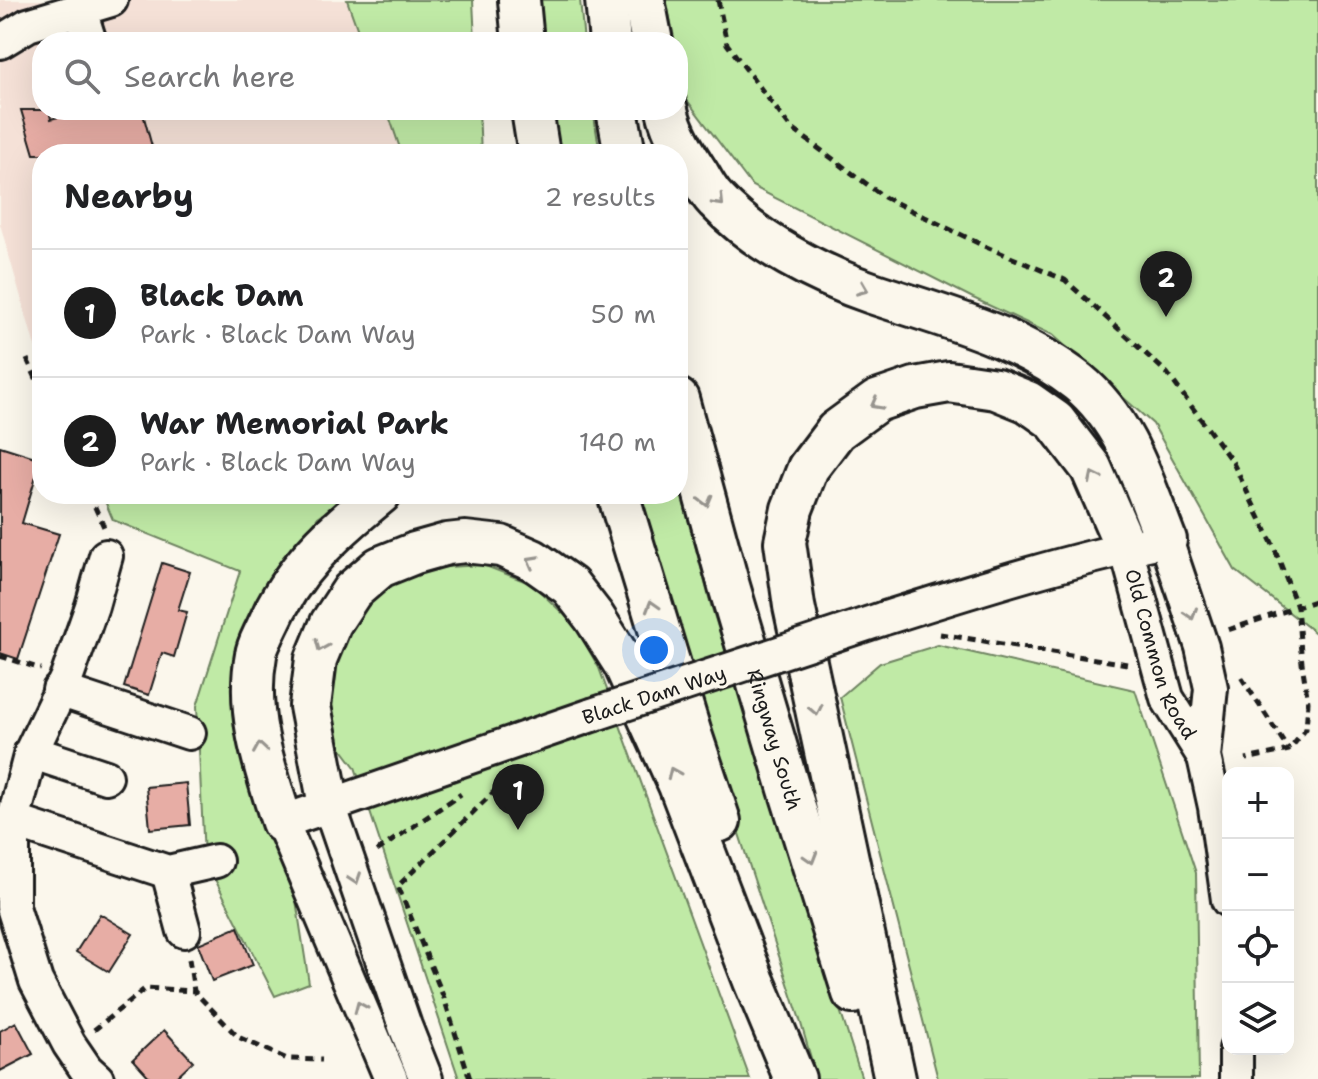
<!DOCTYPE html>
<meta charset="utf-8">
<style>
:root{--surface:#fff;--page:#f2f2f2;--text:#202124;--muted:#757577;--line:#e0e0e0;--accent:#1c1c1c}
body{margin:0;font-family:"Shantell Sans",sans-serif;background:var(--page);color:var(--text)}
.controls{position:absolute;right:24px;bottom:24px;display:grid;overflow:hidden;border-radius:16px;box-shadow:0 8px 32px #0002}
.controls button{width:72px;height:72px;display:grid;place-items:center;padding:0;border:0;border-bottom:2px solid var(--line);background:var(--surface);color:var(--text);font:40px sans-serif}
.you{position:absolute;left:654px;top:650px;width:28px;height:28px;margin:-20px;border:6px solid #fff;border-radius:50%;background:#1a73e8;box-shadow:0 0 0 12px #1a73e833}
.badge{display:grid;place-items:center;width:52px;height:52px;border-radius:50%;background:var(--accent);color:#fff;font-size:26px;font-weight:700}
.pin{position:absolute;translate:-50% -66px;filter:drop-shadow(0 2px 4px #0008)}
.pin::after{content:'';position:absolute;top:42px;width:28px;height:24px;background:inherit;clip-path:polygon(0 0,100% 0,50% 100%)}
.list{margin:0;padding:0;list-style:none}
h2{display:flex;justify-content:space-between;align-items:center;height:104px;margin:0;padding:0 32px;font-size:34px}
h2 small{font-size:26px;font-weight:400;color:var(--muted)}
.list li{display:grid;grid-template-columns:52px 1fr auto;gap:24px;align-items:center;box-sizing:border-box;height:128px;padding:0 32px;border-top:2px solid var(--line)}
.list b{display:block;font-size:30px;white-space:nowrap}
.list p{margin:0;font-size:26px;white-space:nowrap;color:var(--muted)}
.list em{font-size:26px;font-style:normal;color:var(--muted)}
.icon{flex:none;width:44px;height:44px;fill:none;stroke:currentColor;stroke-width:2;stroke-linecap:round;stroke-linejoin:round}
.map{position:relative;flex:none;width:1318px;height:1079px;overflow:hidden}
.search{position:absolute;background:var(--surface);box-shadow:0 8px 32px #0002;left:32px;top:32px;width:656px;height:88px;display:flex;align-items:center;gap:20px;box-sizing:border-box;padding:0 28px;border-radius:32px;color:var(--muted);font-size:30px}
.panel{position:absolute;background:var(--surface);box-shadow:0 8px 32px #0002;left:32px;top:144px;width:656px;height:360px;border-radius:32px}
.map>svg:first-child{display:block}
.built{fill:#f5e1d7}
.green{fill:#c0eaa6;stroke:#6e8361;stroke-width:2}
.building{fill:#e7ada5;stroke:#1c1c1c;stroke-width:2}
.lines{fill:none;stroke-linecap:round;stroke-linejoin:round}
.minor-casing{stroke:#1c1c1c;stroke-width:38}
.major-casing{stroke:#1c1c1c;stroke-width:46}
.path{stroke:#1c1c1c;stroke-width:5;stroke-dasharray:8 6;stroke-linecap:butt}
.minor{stroke:#fbf7ec;stroke-width:32}
.major{stroke:#fbf7ec;stroke-width:40}
.minor-bridge-casing{stroke:#1c1c1c;stroke-width:38;stroke-linecap:butt}
.minor-bridge{stroke:#fbf7ec;stroke-width:32}
.oneway{stroke:#97948e}
.labels{text-anchor:middle;stroke-width:6;stroke-linejoin:round;paint-order:stroke}
.street-label{font-size:20px;fill:#1c1c1c;stroke:#fbf7ec}
</style>
<div class="map">
<svg width="1318" height="1079" viewBox="0 0 1318 1079">
<rect width="100%" height="100%" fill="#fbf7ec"/>
<filter id="ink" filterUnits="userSpaceOnUse"><feTurbulence type="fractalNoise" baseFrequency=".0125" numOctaves="2"/><feDisplacementMap in="SourceGraphic" scale="16" xChannelSelector="R" yChannelSelector="G"/><feConvolveMatrix kernelMatrix="1 2 1 2 8 2 1 2 1" color-interpolation-filters="sRGB"/></filter>
<g filter="url(#ink)">
<!-- built -->
<path class="built" d="M0 0H347L362 42H42V110H387L402 154H42V361L34 343 0 224Z"/>
<!-- green -->
<path class="green" d="M347 0H473L475 42H362Z
M535 0H580L584 42H539Z
M666 0H1318V635L1235 570 1153 424 1053 335 973 298 752 186 687 100 678 56V42H675Z
M387 110H479L481 154H402Z
M548 110H593L600 154H553Z
M678 481 711 605 862 1079H817L800 1020 727 797 634 494H678Z
M102 494H352L318 517 285 564 245 652 238 738 296 900 309 983 275 996 204 858 197 706 240 571 113 520Z
M483 565 532 584 574 624 599 668 750 1079H459L355 767 337 743 330 708 336 655 359 611 392 582 430 568Z
M938 645 1135 690 1196 873 1199 1079H938L840 697 880 663Z"/>
<!-- building -->
<path class="building" d="M21 110H49L51 119 83 110H142L154 154H34Z
M0 446 41 459 22 523 59 534 18 659 0 653Z
M162 563 190 572 178 610 187 612 174 657 162 653 149 695 124 687Z
M186 783 190 825 150 829 146 787Z
M100 914 133 934 109 972 76 952Z
M238 927 253 965 212 981 198 944Z
M16 1022 33 1054 0 1071V1031Z
M164 1030 193 1061 174 1079H151L133 1059Z"/>
<g class="lines">
<!-- minor casing -->
<g class="minor-casing">
<g id="minor">
<path d="M80 10 90 42"/>
<path d="M0 42 28 25 111 0"/>
<path id="s1" d="M1126 548 1167 698 1204 757"/>
<path d="M882 619C977 589 1068 560 1166 540L1202 647 1211 688 1204 757 1215 807 1228 900"/>
<path d="M59 690 189 733"/>
<path d="M31 752 106 777"/>
<path d="M329 805 405 1026 426 1079"/>
<path d="M13 821 168 872 216 861"/>
<path d="M168 872 184 931"/>
<path d="M97 1079 86 1069 69 1044 36 981 13 907V821L31 752 67 677 92 606 106 556"/>
<path d="M391 1079 282 822 592 715"/>
<path d="M1236 1079V1049"/>
</g>
</g>
<!-- major casing -->
<g class="major-casing">
<g id="major">
<path d="M519 0 523 42"/>
<path d="M606 0 610 42"/>
<path d="M644 0 652 42"/>
<path d="M532 110 539 154"/>
<path d="M617 110 625 154"/>
<path d="M667 110C672 133 686 155 699 175 704 184 709 193 716 200 755 242 819 275 872 293 943 317 1018 335 1078 382 1126 421 1144 484 1166 540"/>
<path id="s2" d="M678 399 729 586 789 789 853 993"/>
<path d="M618 494 691 734 720 821"/>
<path d="M329 805 310 706 316 659 331 623 352 591 380 567 415 553 447 544 465 542 501 546 533 560 570 586 594 617 624 664 679 785 754 981 795 1079"/>
<path d="M282 822C265 769 245 712 256 655 257 646 263 636 267 627 292 569 332 533 380 494"/>
<path d="M895 1079 794 606 785 542 792 509 808 468 836 431 877 401 915 388 949 382 996 389 1028 402 1055 421 1091 468 1126 548"/>
</g>
</g>
<!-- path -->
<path class="path" d="M718 0 727 44 790 127 884 197 984 246 1065 280 1167 373 1233 463 1274 547 1297 607 1302 663 1308 702 1306 729 1289 750 1246 759
M27 359 42 391
M89 494 104 527
M1228 630 1318 600
M940 634 1127 664
M0 656 41 669
M1241 677 1289 750
M377 851 461 794
M189 959 194 991 238 1037 287 1059 322 1060
M94 1030 146 988 194 991
M470 1079 444 998 398 886 511 775"/>
<!-- minor -->
<use href="#minor" class="minor"/>
<!-- major -->
<use href="#major" class="major"/>
<!-- minor-bridge casing -->
<g class="minor-bridge-casing">
<path id="minor-bridge" d="M592 715 882 619"/>
</g>
<!-- minor-bridge -->
<use href="#minor-bridge" class="minor-bridge"/>
</g>
<!-- one-way arrows -->
<defs><path id="oneway-chevron" d="M-2-3.5L2.5 0L-2 3.5" fill="none" stroke-width="1.6" stroke-linecap="round" stroke-linejoin="round" transform="scale(2)"/></defs>
<g class="oneway">
<use href="#oneway-chevron" transform="translate(719 201) rotate(46)"/>
<use href="#oneway-chevron" transform="translate(863 289) rotate(22)"/>
<use href="#oneway-chevron" transform="translate(876 404) rotate(151)"/>
<use href="#oneway-chevron" transform="translate(1094 477) rotate(-116)"/>
<use href="#oneway-chevron" transform="translate(706 501) rotate(75)"/>
<use href="#oneway-chevron" transform="translate(532 561) rotate(-151)"/>
<use href="#oneway-chevron" transform="translate(652 606) rotate(-107)"/>
<use href="#oneway-chevron" transform="translate(1191 614) rotate(72)"/>
<use href="#oneway-chevron" transform="translate(321 646) rotate(113)"/>
<use href="#oneway-chevron" transform="translate(816 710) rotate(78)"/>
<use href="#oneway-chevron" transform="translate(260 748) rotate(-99)"/>
<use href="#oneway-chevron" transform="translate(673 773) rotate(-114)"/>
<use href="#oneway-chevron" transform="translate(811 858) rotate(73)"/>
<use href="#oneway-chevron" transform="translate(355 879) rotate(71)"/>
<use href="#oneway-chevron" transform="translate(360 1007) rotate(-113)"/>
</g>
</g>
<g class="labels">
<!-- street labels -->
<g class="street-label">
<text dy="7" stroke="none"><textPath href="#s1" startOffset="112">Old Common Road</textPath></text>
<text transform="translate(654 695) rotate(-18)" y="7">Black Dam Way</text>
<text dy="7" stroke="none"><textPath href="#s2" startOffset="354">Ringway South</textPath></text>
</g>
</g>
</svg>
<div class="controls">
<button>+</button>
<button>−</button>
<button><svg class="icon" aria-label="locate" viewBox="0 0 24 24"><circle cx="12" cy="12" r="6"/><path d="M12 2v4M12 18v4M2 12h4M18 12h4"/></svg></button>
<button><svg class="icon" aria-label="layers" viewBox="0 0 24 24"><path d="M12 4l9 5-9 5-9-5zM3 14l9 5 9-5"/></svg></button>
</div>
<div class="you"></div>
<div class="pin badge" style="left:518px;top:830px">1</div>
<div class="pin badge" style="left:1166px;top:317px">2</div>
<div class="search"><svg class="icon" aria-label="search" viewBox="0 0 24 24"><circle cx="10" cy="10" r="6"/><path d="M15 15l6 6"/></svg>Search here</div>
<section class="panel">
<h2>Nearby<small>2 results</small></h2>
<ul class="list">
<li><span class="badge">1</span><div><b>Black Dam</b><p>Park · Black Dam Way</p></div><em>50 m</em></li>
<li><span class="badge">2</span><div><b>War Memorial Park</b><p>Park · Black Dam Way</p></div><em>140 m</em></li>
</ul>
</section>
</div>
